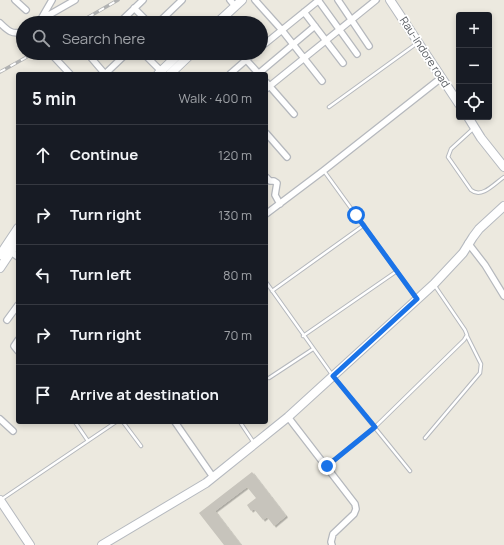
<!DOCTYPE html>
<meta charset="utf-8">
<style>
:root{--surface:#171b24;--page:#242831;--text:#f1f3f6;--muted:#9ea1a6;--line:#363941}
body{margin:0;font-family:Manrope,sans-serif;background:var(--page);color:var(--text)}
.controls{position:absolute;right:12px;top:12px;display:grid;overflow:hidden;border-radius:4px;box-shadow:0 2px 6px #0003}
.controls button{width:36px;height:36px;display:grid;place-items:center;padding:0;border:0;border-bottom:1px solid var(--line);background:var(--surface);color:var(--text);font:20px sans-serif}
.stop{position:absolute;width:12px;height:12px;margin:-9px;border:3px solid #1a73e8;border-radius:50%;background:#fff}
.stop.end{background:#1a73e8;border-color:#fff;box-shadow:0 1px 4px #0008}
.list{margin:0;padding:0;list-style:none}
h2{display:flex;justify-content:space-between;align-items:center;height:52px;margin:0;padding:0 16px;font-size:17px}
h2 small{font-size:13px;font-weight:400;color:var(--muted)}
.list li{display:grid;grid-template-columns:26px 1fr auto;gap:12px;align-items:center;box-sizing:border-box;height:60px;padding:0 16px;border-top:1px solid var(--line)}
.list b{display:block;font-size:15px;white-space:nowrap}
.list em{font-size:13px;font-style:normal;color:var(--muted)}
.icon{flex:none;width:22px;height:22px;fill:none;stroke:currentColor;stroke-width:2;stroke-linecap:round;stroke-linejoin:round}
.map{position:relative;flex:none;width:504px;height:545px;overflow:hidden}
.search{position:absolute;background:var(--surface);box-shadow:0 2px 6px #0003;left:16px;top:16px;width:252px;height:44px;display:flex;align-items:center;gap:10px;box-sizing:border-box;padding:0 14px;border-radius:22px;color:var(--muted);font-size:15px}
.panel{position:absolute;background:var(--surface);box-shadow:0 2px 6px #0003;left:16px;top:72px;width:252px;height:352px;border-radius:4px}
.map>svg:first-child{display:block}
.building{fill:#c7c4bc;filter:url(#shadow)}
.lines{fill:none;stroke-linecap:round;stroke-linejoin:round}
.lane-casing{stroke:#b5b8bd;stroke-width:4.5}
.street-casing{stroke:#b5b8bd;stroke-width:8}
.secondary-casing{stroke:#b5b9bf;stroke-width:10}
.lane{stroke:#fff;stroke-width:2.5}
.street{stroke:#fff;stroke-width:5.5}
.secondary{stroke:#fff;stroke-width:8}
.rail-casing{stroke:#b1b2b2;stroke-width:3.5}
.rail{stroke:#fff;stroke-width:2;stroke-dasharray:6;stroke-linecap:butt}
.route{stroke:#1a73e8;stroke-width:5}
.labels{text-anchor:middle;stroke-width:3.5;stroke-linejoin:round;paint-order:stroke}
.street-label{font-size:11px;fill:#585c61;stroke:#fff}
</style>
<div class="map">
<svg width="504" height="545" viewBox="0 0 504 545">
<defs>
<filter id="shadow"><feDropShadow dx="2" dy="1.5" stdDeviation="0" flood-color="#0004"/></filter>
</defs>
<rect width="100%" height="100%" fill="#ece9df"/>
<!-- building -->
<path class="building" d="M252 472 286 516 274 526 267 517 263 520 254 509 251 511 247 505 256 498 247 487 215 511 241 545H224L199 513Z"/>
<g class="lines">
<!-- lane casing -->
<g class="lane-casing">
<path id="lane" d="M329 107 416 44
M474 128 451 149 448 157 471 190C482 199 495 183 504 177
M324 171 416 298
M266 282 333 376 410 471
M272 291 364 225
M303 336 397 271
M269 378 313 349
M75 422 88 441
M123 422 141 446
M240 422 254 443
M425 438 480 373 481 364 467 336
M327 466 375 427 464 340 467 335 465 330 435 286
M2 499 116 422"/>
</g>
<!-- street casing -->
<g class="street-casing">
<path id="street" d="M15 0 26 10
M230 0 235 6
M255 0 281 29 322 81
M318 0 357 54
M338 0 369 46
M134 8 149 23
M304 12 343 63
M41 19 52 0
M0 23C7 30 13 36 23 31
M35 23 75 0
M119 23 143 0
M158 23 182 0
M261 47 319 0
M87 53 105 74
M143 53 161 71
M240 53 259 74
M54 57 70 74
M105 74 127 53
M230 74 254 53
M258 74 315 26
M266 82 294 114
M266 89 376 0
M266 133 287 157
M266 177 270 181H274L277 183 275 195 280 204
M266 214 323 171 441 78
M468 243 485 265 504 296
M8 250 18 257
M7 320 18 305
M18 340 14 346 18 351
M288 417 355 504 356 509 354 514 333 534 331 542 332 545
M0 419 13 431
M175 422 213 477"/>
</g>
<!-- secondary casing -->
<g class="secondary-casing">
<path id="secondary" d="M390 0 459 104
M217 23 242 0
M158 74 180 53
M170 74 192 53
M468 117 481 138 504 167
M0 255 18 228
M0 268 18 241
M0 500 30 545
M102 545 206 483 288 417 434 284 463 253 473 237 479 229 504 206"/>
</g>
<!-- lane -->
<use href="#lane" class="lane"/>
<!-- street -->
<use href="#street" class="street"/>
<!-- secondary -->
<use href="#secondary" class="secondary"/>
<!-- rail casing -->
<g class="rail-casing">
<path id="rail" d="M78 23 118 0
M0 72 34 53"/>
</g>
<!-- rail -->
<use href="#rail" class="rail"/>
</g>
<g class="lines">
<!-- route -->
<path class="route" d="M327 466 375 427 333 376 417 299 356 215"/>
</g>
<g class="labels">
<!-- street labels -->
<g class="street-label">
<text transform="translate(425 52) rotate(57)" y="4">Rau-Indore road</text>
</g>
</g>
</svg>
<div class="controls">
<button>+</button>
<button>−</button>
<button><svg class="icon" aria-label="locate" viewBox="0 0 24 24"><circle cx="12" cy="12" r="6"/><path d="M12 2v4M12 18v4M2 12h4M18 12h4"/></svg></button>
</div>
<div class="stop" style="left:356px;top:215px"></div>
<div class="stop end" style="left:327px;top:466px"></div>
<div class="search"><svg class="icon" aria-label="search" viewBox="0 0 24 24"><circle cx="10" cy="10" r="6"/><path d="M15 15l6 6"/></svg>Search here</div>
<section class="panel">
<h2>5 min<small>Walk · 400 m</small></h2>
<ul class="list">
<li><svg class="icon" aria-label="ahead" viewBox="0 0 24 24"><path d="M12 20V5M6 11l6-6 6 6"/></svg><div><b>Continue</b></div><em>120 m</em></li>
<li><svg class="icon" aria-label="right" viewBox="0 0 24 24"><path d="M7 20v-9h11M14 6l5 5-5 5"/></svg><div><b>Turn right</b></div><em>130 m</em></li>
<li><svg class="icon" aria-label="left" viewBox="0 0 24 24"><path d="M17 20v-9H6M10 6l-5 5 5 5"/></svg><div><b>Turn left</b></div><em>80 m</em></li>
<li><svg class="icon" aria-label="right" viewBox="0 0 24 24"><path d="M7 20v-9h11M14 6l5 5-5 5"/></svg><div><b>Turn right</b></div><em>70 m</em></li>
<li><svg class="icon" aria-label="arrive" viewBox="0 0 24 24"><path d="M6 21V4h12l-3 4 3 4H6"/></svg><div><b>Arrive at destination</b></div></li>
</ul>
</section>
</div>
